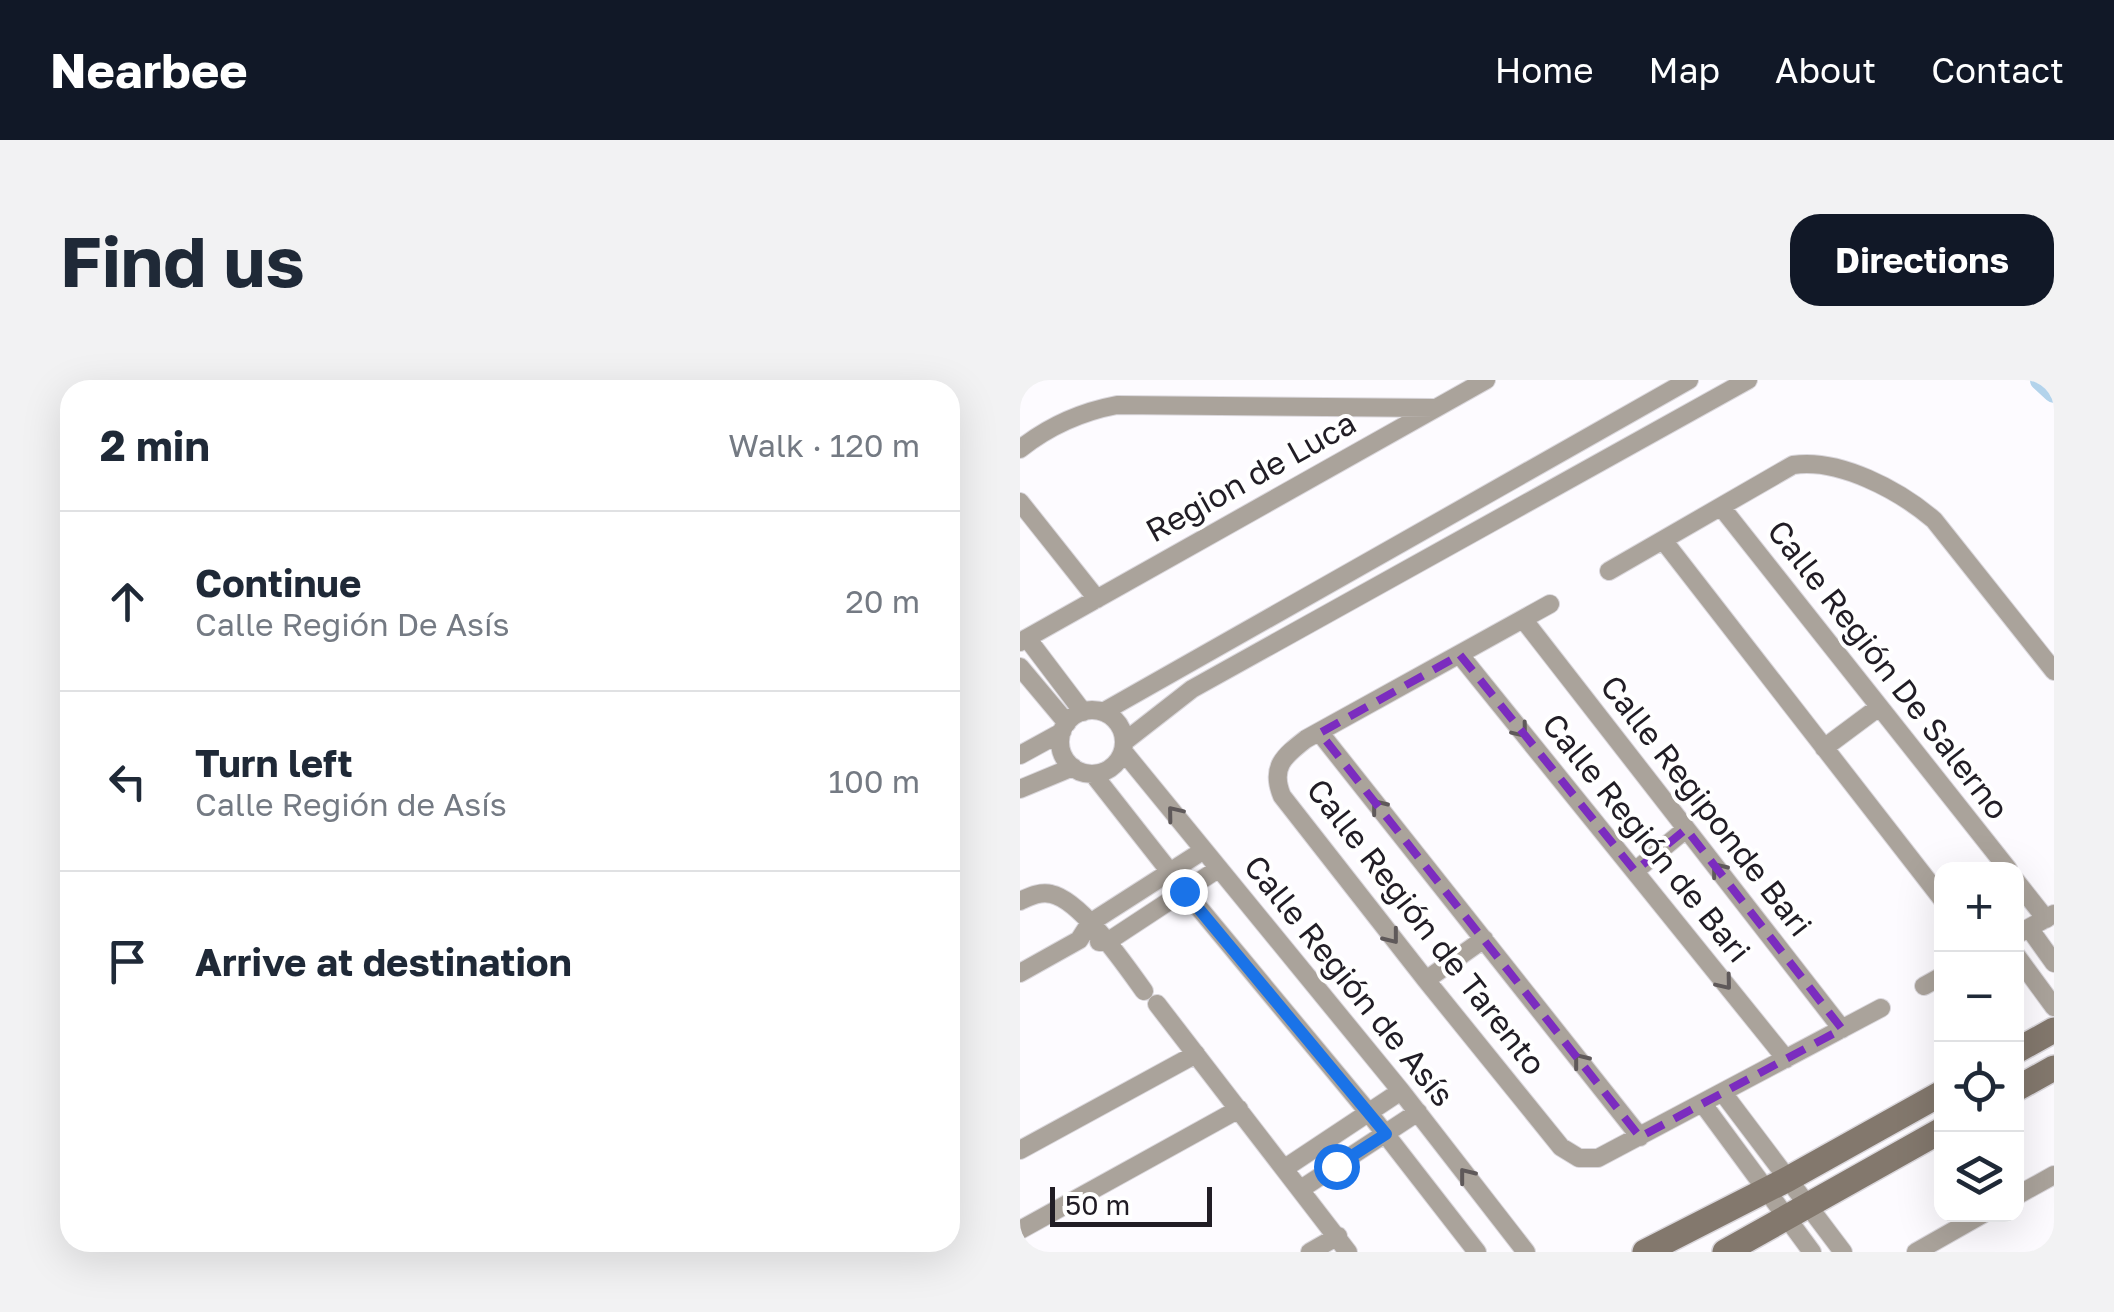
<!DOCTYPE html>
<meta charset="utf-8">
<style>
:root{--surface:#fff;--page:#f2f2f3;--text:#1f2937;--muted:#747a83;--line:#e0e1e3;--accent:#111827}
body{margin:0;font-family:"Golos Text",sans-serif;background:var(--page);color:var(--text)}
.controls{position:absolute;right:30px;bottom:30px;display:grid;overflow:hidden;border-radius:20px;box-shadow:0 10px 40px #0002}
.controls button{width:90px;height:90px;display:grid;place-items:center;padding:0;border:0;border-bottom:2px solid var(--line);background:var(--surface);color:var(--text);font:50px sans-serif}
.scale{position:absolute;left:30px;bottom:25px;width:162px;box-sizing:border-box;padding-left:10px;border:5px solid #211d25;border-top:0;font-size:28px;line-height:35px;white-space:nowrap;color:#211d25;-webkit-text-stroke:8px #fff;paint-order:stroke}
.stop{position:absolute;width:30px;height:30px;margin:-22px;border:8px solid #1a73e8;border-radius:50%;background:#fff}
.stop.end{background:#1a73e8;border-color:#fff;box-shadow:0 2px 10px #0008}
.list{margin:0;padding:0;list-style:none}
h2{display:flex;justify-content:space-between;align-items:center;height:130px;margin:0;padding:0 40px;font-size:42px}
h2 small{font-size:32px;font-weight:400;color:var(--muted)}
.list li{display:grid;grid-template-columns:65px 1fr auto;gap:30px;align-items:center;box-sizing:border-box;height:180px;padding:0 40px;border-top:2px solid var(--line)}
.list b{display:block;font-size:38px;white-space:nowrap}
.list p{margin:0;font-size:32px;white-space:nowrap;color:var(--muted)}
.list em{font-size:32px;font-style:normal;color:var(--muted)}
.icon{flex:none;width:55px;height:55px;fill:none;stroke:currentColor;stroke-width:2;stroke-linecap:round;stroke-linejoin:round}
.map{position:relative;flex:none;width:1034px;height:872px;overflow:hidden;border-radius:30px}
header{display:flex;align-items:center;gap:60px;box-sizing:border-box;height:140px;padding:0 50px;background:var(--accent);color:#fff}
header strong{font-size:48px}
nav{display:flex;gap:55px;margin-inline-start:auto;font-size:35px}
.intro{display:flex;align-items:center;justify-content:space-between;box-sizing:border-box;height:240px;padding:0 60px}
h1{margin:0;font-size:70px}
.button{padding:25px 45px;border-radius:30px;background:var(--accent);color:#fff;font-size:35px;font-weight:700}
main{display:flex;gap:60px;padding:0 60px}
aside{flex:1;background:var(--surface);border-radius:30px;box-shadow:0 10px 40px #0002}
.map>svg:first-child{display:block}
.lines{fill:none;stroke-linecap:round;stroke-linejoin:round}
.canal{stroke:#b3d3eb;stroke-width:22}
.street-casing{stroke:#dad7dc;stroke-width:20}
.secondary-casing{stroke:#dad7dc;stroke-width:28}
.street{stroke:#aaa39b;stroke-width:18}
.secondary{stroke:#83786d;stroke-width:25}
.oneway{stroke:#5f595a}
.route{stroke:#1a73e8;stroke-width:12}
.marked{fill:none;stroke:#7b2cbf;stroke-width:8;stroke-dasharray:20 12;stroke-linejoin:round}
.labels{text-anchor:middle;stroke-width:8;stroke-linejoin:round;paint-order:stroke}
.street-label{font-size:32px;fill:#211d25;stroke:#fff}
</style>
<header>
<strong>Nearbee</strong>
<nav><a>Home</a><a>Map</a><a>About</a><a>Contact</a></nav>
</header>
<div class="intro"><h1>Find us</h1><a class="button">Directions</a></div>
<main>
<aside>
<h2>2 min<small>Walk · 120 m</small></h2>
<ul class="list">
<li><svg class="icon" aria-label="ahead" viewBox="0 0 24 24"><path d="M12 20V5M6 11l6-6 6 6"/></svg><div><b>Continue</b><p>Calle Región De Asís</p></div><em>20 m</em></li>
<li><svg class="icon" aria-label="left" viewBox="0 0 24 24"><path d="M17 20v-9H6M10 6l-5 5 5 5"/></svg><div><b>Turn left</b><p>Calle Región de Asís</p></div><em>100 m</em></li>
<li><svg class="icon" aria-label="arrive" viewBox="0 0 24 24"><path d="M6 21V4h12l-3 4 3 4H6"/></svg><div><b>Arrive at destination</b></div></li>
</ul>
</aside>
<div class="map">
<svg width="1034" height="872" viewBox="0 0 1034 872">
<rect width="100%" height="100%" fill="#fdfbff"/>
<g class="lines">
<!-- canal -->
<path class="canal" d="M1021 0 1034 12"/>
<!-- street casing -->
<g class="street-casing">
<path id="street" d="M0 69C29 46 60 32 97 25L414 28
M0 122 77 219
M702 128 988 489
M643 160 922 519
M589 191 773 85C819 78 879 110 914 140L1034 291
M530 224 286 359C264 376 250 387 262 416L406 600 541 767 559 778H578L861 628
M503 239 822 649
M7 258 63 332
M0 262 466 0
M440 275 766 679
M0 287 47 343
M40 362a32 32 0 1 1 64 0a32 32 0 1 1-64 0Z
M83 332 669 0
M300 353 620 757
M104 362 172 309 728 0
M804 368 859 327
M103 371 381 711 506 872
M0 375 42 352
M73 394 165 511 349 733 457 872
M0 409 53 387
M615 491 666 449
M996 501 1026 539
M0 521C9 517 20 511 31 514 61 520 106 586 124 611
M1009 548 1034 583
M996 555 1034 534
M79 562H87L198 489
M996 575 1034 627
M0 593 59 560 70 543 184 470
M406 600 464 559
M904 606 922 596
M137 624 328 872
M703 713 823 872
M683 724 792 872
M0 770 176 674
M265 788 381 711
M281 809 398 732
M996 816 1034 795
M0 850 219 729
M290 872 318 856
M896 872 963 834"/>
</g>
<!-- secondary casing -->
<g class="secondary-casing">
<path id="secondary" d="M996 671 1034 650
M996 709 1034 688
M625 872 768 799 922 713
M705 872 922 750"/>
</g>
<!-- street -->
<use href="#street" class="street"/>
<!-- secondary -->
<use href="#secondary" class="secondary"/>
</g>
<!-- one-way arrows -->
<defs><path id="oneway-chevron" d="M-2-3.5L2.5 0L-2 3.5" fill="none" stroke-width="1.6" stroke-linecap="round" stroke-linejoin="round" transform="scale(2.5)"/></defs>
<g class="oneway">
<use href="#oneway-chevron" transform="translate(501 351) rotate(51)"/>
<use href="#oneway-chevron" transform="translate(358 426) rotate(-128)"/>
<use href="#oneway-chevron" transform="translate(154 433) rotate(-129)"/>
<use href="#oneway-chevron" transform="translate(698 489) rotate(-128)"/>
<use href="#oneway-chevron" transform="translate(372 557) rotate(52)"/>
<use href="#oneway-chevron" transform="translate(705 603) rotate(51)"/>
<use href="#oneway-chevron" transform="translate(560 680) rotate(-128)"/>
<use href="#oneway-chevron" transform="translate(446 795) rotate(-128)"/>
</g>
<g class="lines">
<!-- route -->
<path class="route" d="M164 511 366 754 316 786"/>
</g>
<!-- marked area -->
<path class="marked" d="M440 275 615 491 666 449 822 649 620 757 300 353Z"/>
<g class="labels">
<!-- street labels -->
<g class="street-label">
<text transform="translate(231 97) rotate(-29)" y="11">Region de Luca</text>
<text transform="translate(868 290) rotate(52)" y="11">Calle Región De Salerno</text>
<text transform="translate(686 426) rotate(52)" y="11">Calle Regiponde Bari</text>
<text transform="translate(626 458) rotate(51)" y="11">Calle Región de Bari</text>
<text transform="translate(406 547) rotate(52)" y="11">Calle Región de Tarento</text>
<text transform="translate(329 601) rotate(51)" y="11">Calle Región de Asís</text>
</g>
</g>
</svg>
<div class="controls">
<button>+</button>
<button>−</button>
<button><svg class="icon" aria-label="locate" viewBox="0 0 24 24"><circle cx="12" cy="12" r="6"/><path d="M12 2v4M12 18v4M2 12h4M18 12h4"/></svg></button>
<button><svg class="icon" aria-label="layers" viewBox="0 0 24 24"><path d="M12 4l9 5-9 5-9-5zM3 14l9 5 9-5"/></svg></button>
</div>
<div class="scale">50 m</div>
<div class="stop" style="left:316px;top:786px"></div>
<div class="stop end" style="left:164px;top:511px"></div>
</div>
</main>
